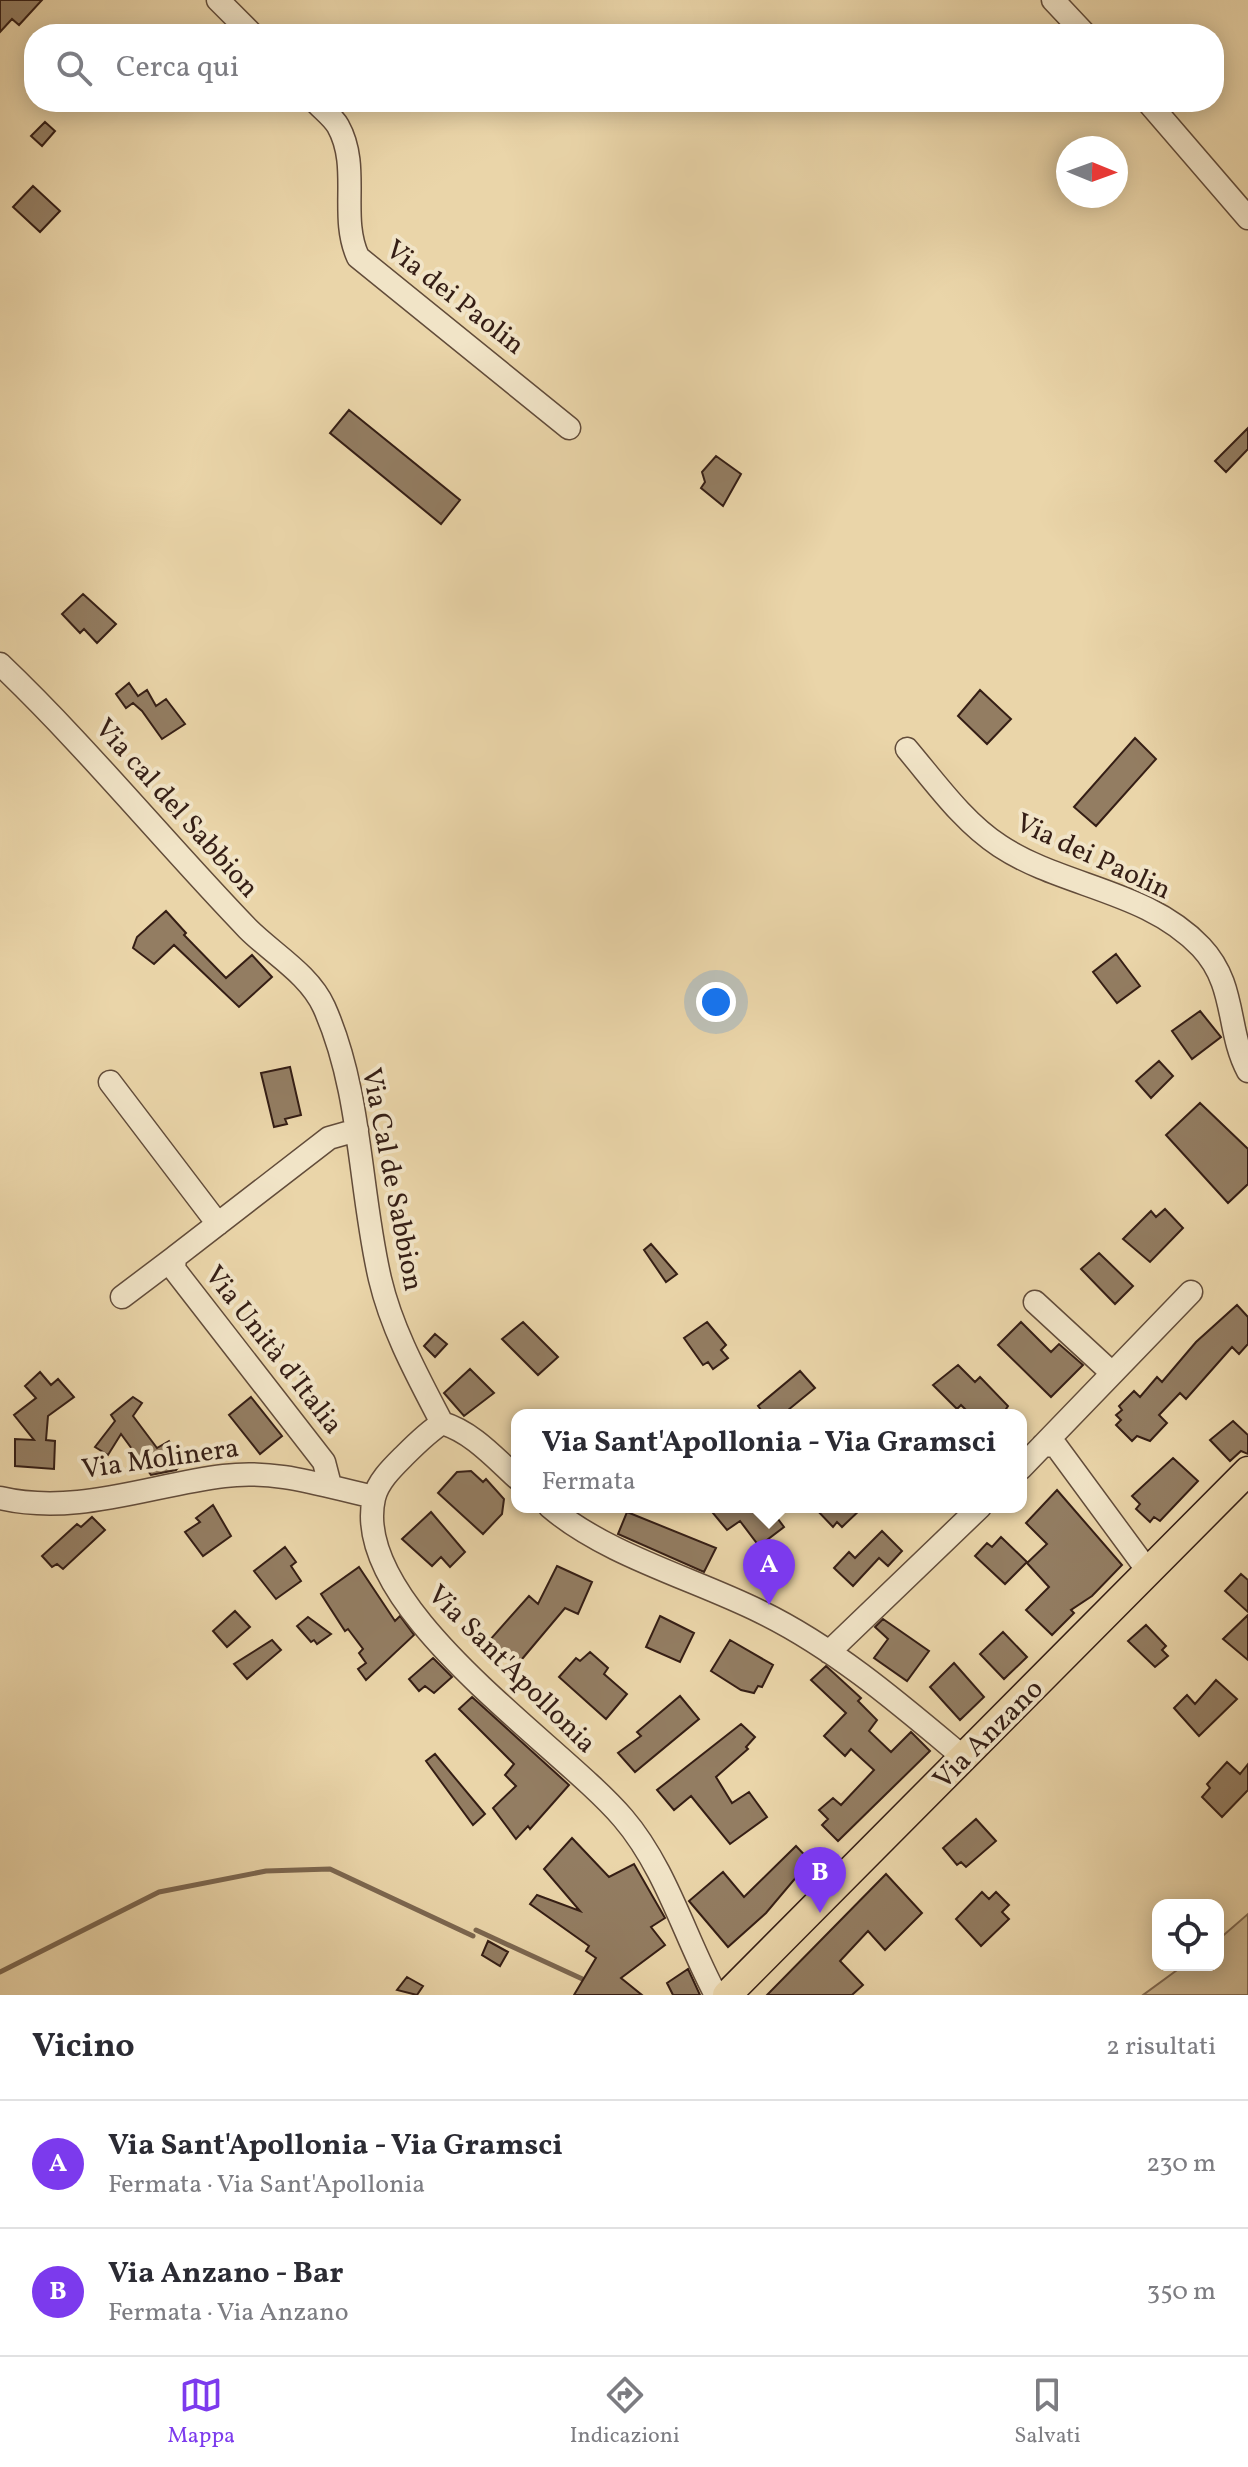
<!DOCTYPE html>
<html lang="it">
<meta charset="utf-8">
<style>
:root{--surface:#fff;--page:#f2f2f3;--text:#2b2b33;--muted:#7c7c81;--line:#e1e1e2;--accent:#7c3aed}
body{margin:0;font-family:Vollkorn,serif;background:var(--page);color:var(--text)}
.controls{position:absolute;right:24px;bottom:24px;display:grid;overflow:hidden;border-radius:16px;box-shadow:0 4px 20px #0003}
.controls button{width:72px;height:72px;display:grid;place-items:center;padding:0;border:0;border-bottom:2px solid var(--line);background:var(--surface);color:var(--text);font:40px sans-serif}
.compass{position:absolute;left:1056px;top:136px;width:72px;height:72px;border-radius:50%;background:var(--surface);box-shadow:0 4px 20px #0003;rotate:91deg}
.you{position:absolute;left:716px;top:1002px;width:28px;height:28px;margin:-20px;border:6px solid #fff;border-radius:50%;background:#1a73e8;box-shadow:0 0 0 12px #1a73e833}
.badge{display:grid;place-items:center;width:52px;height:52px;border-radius:50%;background:var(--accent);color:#fff;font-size:26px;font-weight:700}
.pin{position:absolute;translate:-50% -66px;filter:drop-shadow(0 2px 4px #0008)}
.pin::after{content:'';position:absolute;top:42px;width:28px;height:24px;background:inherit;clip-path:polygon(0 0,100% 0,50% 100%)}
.popup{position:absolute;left:511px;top:1409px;width:516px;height:104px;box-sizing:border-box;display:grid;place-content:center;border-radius:16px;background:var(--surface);filter:drop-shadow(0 2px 6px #0005);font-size:26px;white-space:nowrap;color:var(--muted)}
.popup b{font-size:30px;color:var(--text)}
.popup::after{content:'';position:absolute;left:50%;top:100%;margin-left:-16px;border:16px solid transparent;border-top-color:var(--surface)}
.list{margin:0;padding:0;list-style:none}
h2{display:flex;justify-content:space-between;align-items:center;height:104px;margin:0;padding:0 32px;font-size:34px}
h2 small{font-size:26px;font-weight:400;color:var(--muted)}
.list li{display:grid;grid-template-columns:52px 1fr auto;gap:24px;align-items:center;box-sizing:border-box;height:128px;padding:0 32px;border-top:2px solid var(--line)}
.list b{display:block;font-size:30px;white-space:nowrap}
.list p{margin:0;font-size:26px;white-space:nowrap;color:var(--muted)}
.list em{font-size:26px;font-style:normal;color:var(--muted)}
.icon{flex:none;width:44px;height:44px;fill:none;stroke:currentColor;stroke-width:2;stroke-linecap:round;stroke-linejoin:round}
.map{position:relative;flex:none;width:1248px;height:1995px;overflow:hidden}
.search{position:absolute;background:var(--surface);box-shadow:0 4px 20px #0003;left:24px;right:24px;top:24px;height:88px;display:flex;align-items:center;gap:20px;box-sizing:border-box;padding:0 28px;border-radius:32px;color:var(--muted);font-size:30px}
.sheet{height:360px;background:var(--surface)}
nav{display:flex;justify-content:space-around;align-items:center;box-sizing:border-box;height:112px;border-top:2px solid var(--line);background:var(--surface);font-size:22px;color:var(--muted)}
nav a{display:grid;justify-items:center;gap:4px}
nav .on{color:var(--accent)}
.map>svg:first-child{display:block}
.green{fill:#cbb690;stroke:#806a52;stroke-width:2}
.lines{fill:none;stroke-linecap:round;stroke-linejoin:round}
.stream{stroke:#7c6750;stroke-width:5}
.building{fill:#937d62;stroke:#351e15;stroke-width:2}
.minor-casing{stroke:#624c3a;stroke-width:25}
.major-casing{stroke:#351e15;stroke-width:31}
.minor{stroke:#f1e4c7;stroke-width:22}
.major{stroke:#ead5a9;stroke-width:28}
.labels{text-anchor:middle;stroke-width:8;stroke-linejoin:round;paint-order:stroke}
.street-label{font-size:28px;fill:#351e15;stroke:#f1e4c7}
</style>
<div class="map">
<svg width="1248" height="1995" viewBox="0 0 1248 1995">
<rect width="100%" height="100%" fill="#ead5a9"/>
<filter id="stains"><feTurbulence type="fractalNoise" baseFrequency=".0025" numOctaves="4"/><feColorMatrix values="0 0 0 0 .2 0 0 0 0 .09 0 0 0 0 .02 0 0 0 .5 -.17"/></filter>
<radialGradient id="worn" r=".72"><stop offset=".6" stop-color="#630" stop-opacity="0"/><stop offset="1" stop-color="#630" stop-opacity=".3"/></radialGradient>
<!-- green -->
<path class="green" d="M1248 1914V1995H1143L1184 1965H1218V1940Z"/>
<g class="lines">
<!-- stream -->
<path class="stream" d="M476 1930 589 1982
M0 1972 159 1892 266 1871 330 1869 473 1936"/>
</g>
<!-- building -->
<path class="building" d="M0 0H42L19 25 12 19 0 32Z
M45 122 55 131 42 146 31 136Z
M33 186 60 211 40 232 13 207Z
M349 410 460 500 441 524 330 433Z
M1248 428V449L1226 472 1215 461Z
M716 456 741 474 723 506 701 488 705 482 702 472Z
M83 594 116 624 97 643 84 629 80 633 62 614Z
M129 683 138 696 147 690 156 706 166 699 185 724 162 739 142 711 133 703 126 708 116 694Z
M980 690 1011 719 987 744 958 716Z
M1135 738 1156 759 1096 826 1074 807Z
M166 911 186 933 184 935 226 978 252 955 272 977 239 1007 174 945 154 964 133 948 137 937Z
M1116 954 1140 986 1117 1003 1093 972Z
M1200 1011 1221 1037 1192 1059 1172 1031Z
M1159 1061 1173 1076 1151 1098 1136 1081Z
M290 1067 301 1115 285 1119 287 1124 274 1127 261 1073Z
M1200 1103 1248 1149V1184L1228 1203 1166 1135Z
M1165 1209 1183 1228 1150 1262 1123 1239 1151 1211 1156 1217Z
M651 1244 677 1274 666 1282 644 1250Z
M1099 1253 1133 1286 1115 1304 1081 1269Z
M1237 1305 1248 1317V1344L1239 1354 1232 1347 1186 1399 1180 1393 1159 1415 1167 1423 1150 1441 1137 1436 1132 1441 1116 1425 1121 1420 1116 1415 1122 1410 1119 1406 1134 1391 1140 1397 1157 1377 1162 1382 1196 1342Z
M523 1322 558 1357 538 1375 502 1339Z
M707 1322 726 1345 721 1350 728 1358 713 1369 708 1362 703 1365 684 1338Z
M1021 1322 1051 1352 1059 1344 1083 1365 1051 1397 998 1345Z
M435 1334 447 1344 435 1357 424 1346Z
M958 1365 975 1382 980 1377 1008 1406 1002 1415H971L961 1405 957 1409 933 1385Z
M470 1369 494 1393 464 1416 444 1393Z
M800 1371 815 1388 782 1415H765L758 1406Z
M40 1372 51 1385 58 1379 74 1397 48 1416 46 1440 55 1441 54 1469 15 1466V1439L34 1440 14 1415 36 1398 25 1386Z
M133 1397 142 1403 133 1416 157 1448 169 1441 183 1462 176 1470 151 1475 121 1434 108 1455 95 1447 115 1421 111 1415Z
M251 1397 282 1436 260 1454 229 1415Z
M1233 1421 1248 1435V1454L1241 1451 1230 1461 1210 1440Z
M1173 1458 1198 1481 1160 1521 1154 1517 1150 1522 1136 1509 1140 1504 1132 1496Z
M471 1471 483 1482 486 1479 504 1499 502 1514 483 1534 438 1493 457 1472Z
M1057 1490 1122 1565 1092 1596 1071 1610 1074 1613 1052 1635 1026 1610 1049 1587 1027 1563 1047 1544 1026 1523Z
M213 1505 231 1536 203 1556 185 1532 200 1522 196 1518Z
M708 1507H769L784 1527 759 1546 740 1521 727 1530Z
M814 1507H863L842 1527 837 1522 833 1527Z
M431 1512 465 1552 450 1567 441 1557 432 1566 402 1539Z
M627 1512 716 1548 704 1572 618 1534Z
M92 1517 105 1530 63 1569 57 1564 52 1567 42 1556 77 1524 81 1527Z
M882 1531 902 1551 888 1566 879 1558 853 1586 834 1568 849 1552 855 1558Z
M1001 1537 1027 1562 1005 1584 975 1556 987 1543 992 1547Z
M285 1547 296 1562 291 1566 301 1581 276 1599 254 1571Z
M557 1566 592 1582 578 1614 565 1608 517 1665 488 1642 529 1596 538 1604Z
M359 1567 395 1621 400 1616 414 1635 366 1680 358 1669 366 1663 359 1653 363 1649 348 1629 345 1631 321 1594Z
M1241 1574 1248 1580V1612L1225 1591Z
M235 1611 250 1627 227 1647 213 1631Z
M1248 1615V1660L1223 1639Z
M660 1616 694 1633 680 1662 646 1647Z
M308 1617 331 1634 317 1644 314 1640 311 1642 297 1626Z
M883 1619 929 1651 907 1681 874 1658 888 1639 875 1627Z
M1146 1625 1166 1646 1162 1650 1168 1656 1155 1667 1128 1641Z
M1003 1632 1027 1657 1004 1679 980 1654Z
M272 1640 281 1650 247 1679 234 1664Z
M730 1640 773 1665 762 1687 758 1686 754 1693 741 1690 711 1671Z
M590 1652 608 1668 604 1674 627 1694 606 1719 559 1677 576 1658 580 1661Z
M433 1658 452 1677 434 1693 425 1686 419 1691 409 1679Z
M954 1663 984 1697 960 1720 930 1687Z
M826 1666 861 1698 858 1701 877 1720 869 1731 891 1752 911 1732 930 1751 838 1841 822 1825 828 1819 819 1810 833 1798 841 1805 874 1770 851 1749 845 1756 824 1736 846 1713 811 1680Z
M1216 1680 1237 1699 1199 1736 1174 1708 1187 1695 1195 1704Z
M680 1696 699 1719 635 1772 618 1753 641 1736 637 1732Z
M472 1697 569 1785 530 1829 528 1826 516 1839 493 1808 516 1786 505 1775 514 1764 459 1709Z
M741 1724 755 1737 746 1747 748 1749 716 1777 732 1803 749 1792 767 1817 730 1844 691 1796 674 1810 657 1790Z
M435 1754 485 1814 473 1825 426 1761Z
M1227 1762 1240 1774 1248 1764V1790L1222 1817 1202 1797 1210 1788 1207 1784Z
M976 1819 996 1841 966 1867 961 1862 957 1865 943 1848Z
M572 1838 609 1877 634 1864 665 1918 651 1927 665 1945 621 1978 642 1995H574L596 1958 586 1951 589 1946 530 1904 537 1895 580 1911 544 1869Z
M796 1846 814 1865 801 1878 798 1875 766 1913 728 1947 689 1901 723 1872 744 1897Z
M886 1874 922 1913 885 1950 868 1931 840 1961 863 1985 852 1995H767Z
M982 1892 989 1899 996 1892 1009 1905 1002 1912 1009 1919 981 1946 956 1919Z
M488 1941 508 1952 500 1966 482 1955Z
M688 1969 700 1995H673L667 1983Z
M407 1977 423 1986 417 1995 397 1990Z"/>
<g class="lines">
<!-- minor casing -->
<g class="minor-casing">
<path id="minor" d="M218 0 252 34
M1053 0 1085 34
M316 102C322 109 333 117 338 126 361 167 339 216 358 257L569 428
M1148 102 1248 218
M0 664C88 748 164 842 248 929 273 954 309 974 324 1007 362 1092 359 1189 380 1279 392 1330 418 1377 442 1423
M907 749C935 782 963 822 1000 846 1062 887 1147 890 1201 947 1237 985 1226 1030 1248 1071
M110 1082 218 1224
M122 1297 175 1257
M1035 1302 1112 1373
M1043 1445 1056 1446 1148 1571
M1021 1468 1191 1292
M517 1478C494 1457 472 1432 442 1423 428 1432 417 1443 405 1455 393 1467 378 1481 374 1498 349 1607 560 1744 623 1818 666 1868 685 1938 716 1995
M330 1485 324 1462 174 1269 175 1257 329 1138 357 1130
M0 1498C76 1516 150 1485 224 1476 276 1469 324 1486 374 1497
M550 1507C606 1555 695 1579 761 1612 835 1648 901 1705 963 1757
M829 1652 980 1507"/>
</g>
<!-- major casing -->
<g class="major-casing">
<path id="major" d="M727 1995 1248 1471"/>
</g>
<!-- minor -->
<use href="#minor" class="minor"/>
<!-- major -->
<use href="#major" class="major"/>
</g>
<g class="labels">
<!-- street labels -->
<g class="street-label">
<text transform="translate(456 296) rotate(38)" y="10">Via dei Paolin</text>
<text transform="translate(178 807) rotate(48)" y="10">Via cal del Sabbion</text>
<text transform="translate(1094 855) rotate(25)" y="10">Via dei Paolin</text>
<text transform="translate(394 1179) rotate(79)" y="10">Via Cal de Sabbion</text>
<text transform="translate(275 1349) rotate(52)" y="10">Via Unità d'Italia</text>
<text transform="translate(160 1457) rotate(-8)" y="10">Via Molinera</text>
<text transform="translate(513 1668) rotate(45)" y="10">Via Sant'Apollonia</text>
<text transform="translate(987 1733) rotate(-45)" y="10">Via Anzano</text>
</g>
</g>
<rect width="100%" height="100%" filter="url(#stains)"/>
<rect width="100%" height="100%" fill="url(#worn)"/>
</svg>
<div class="controls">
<button><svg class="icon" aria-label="locate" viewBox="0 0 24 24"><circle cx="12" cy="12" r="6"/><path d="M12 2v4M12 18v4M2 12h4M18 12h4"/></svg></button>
</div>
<svg class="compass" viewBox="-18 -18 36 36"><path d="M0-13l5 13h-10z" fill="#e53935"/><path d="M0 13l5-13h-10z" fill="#7c7c81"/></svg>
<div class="you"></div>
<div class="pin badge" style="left:769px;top:1605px">A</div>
<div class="popup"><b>Via Sant'Apollonia - Via Gramsci</b>Fermata</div>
<div class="pin badge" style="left:820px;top:1913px">B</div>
<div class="search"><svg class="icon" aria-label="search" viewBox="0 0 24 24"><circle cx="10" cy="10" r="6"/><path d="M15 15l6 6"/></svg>Cerca qui</div>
</div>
<section class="sheet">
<h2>Vicino<small>2 risultati</small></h2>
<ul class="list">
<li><span class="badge">A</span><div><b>Via Sant'Apollonia - Via Gramsci</b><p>Fermata · Via Sant'Apollonia</p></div><em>230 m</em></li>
<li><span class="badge">B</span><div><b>Via Anzano - Bar</b><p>Fermata · Via Anzano</p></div><em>350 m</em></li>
</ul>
</section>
<nav>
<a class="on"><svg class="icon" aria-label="map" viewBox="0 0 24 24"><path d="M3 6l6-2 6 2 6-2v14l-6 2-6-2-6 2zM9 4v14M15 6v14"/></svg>Mappa</a>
<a><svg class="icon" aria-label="directions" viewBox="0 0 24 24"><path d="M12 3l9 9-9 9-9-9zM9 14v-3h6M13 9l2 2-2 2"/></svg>Indicazioni</a>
<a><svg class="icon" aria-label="saved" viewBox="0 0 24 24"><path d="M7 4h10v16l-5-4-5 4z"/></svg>Salvati</a>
</nav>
